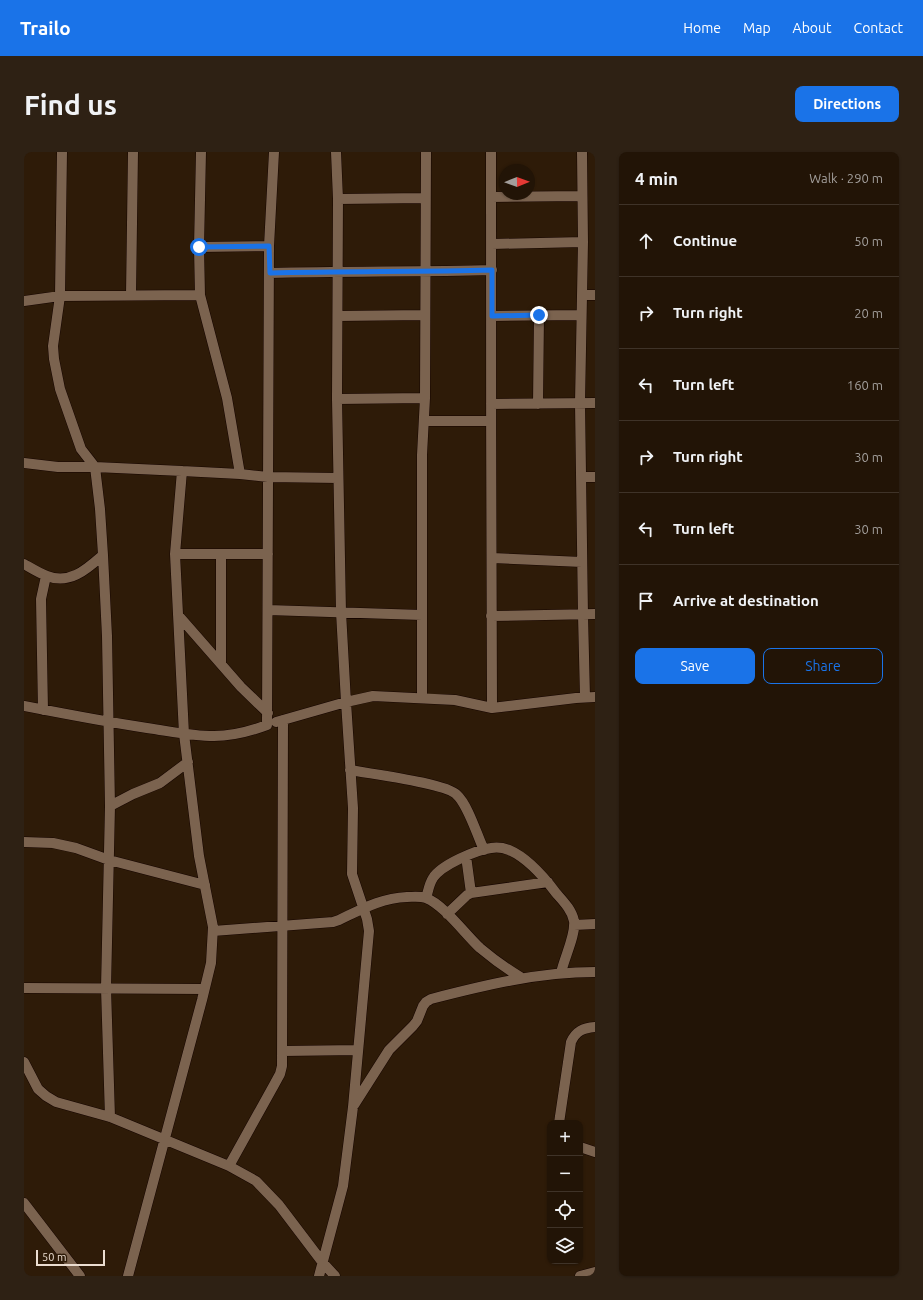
<!DOCTYPE html>
<meta charset="utf-8">
<style>
:root{--surface:#221406;--page:#2e2114;--text:#f1f3f6;--muted:#a29e9b;--line:#3f3328;--accent:#1a73e8}
body{margin:0;font-family:Ubuntu,sans-serif;background:var(--page);color:var(--text)}
.controls{position:absolute;right:12px;bottom:12px;display:grid;overflow:hidden;border-radius:8px;box-shadow:0 1px 3px #0004}
.controls button{width:36px;height:36px;display:grid;place-items:center;padding:0;border:0;border-bottom:1px solid var(--line);background:var(--surface);color:var(--text);font:20px sans-serif}
.compass{position:absolute;left:475px;top:12px;width:36px;height:36px;border-radius:50%;background:var(--surface);box-shadow:0 1px 3px #0004;rotate:89deg}
.scale{position:absolute;left:12px;bottom:10px;width:69px;box-sizing:border-box;padding-left:4px;border:2px solid #ebddd1;border-top:0;font-size:11px;line-height:14px;white-space:nowrap;color:#ebddd1;-webkit-text-stroke:3px #2e1b08;paint-order:stroke}
.stop{position:absolute;width:12px;height:12px;margin:-9px;border:3px solid #1a73e8;border-radius:50%;background:#fff}
.stop.end{background:#1a73e8;border-color:#fff;box-shadow:0 1px 4px #0008}
.list{margin:0;padding:0;list-style:none}
h2{display:flex;justify-content:space-between;align-items:center;height:52px;margin:0;padding:0 16px;font-size:17px}
h2 small{font-size:13px;font-weight:400;color:var(--muted)}
.list li{display:grid;grid-template-columns:26px 1fr auto;gap:12px;align-items:center;box-sizing:border-box;height:72px;padding:0 16px;border-top:1px solid var(--line)}
.list b{display:block;font-size:15px;white-space:nowrap}
.list em{font-size:13px;font-style:normal;color:var(--muted)}
.actions{display:flex;gap:8px;padding:12px 16px}
.actions a{flex:1;padding:9px 0;border:1px solid var(--accent);border-radius:8px;text-align:center;font-size:14px;color:var(--accent)}
.actions .main{background:var(--accent);color:#fff}
.icon{flex:none;width:22px;height:22px;fill:none;stroke:currentColor;stroke-width:2;stroke-linecap:round;stroke-linejoin:round}
.map{position:relative;flex:none;width:571px;height:1124px;overflow:hidden;border-radius:8px}
header{display:flex;align-items:center;gap:24px;box-sizing:border-box;height:56px;padding:0 20px;background:var(--accent);color:#fff}
header strong{font-size:19px}
nav{display:flex;gap:22px;margin-inline-start:auto;font-size:14px}
.intro{display:flex;align-items:center;justify-content:space-between;box-sizing:border-box;height:96px;padding:0 24px}
h1{margin:0;font-size:28px}
.button{padding:10px 18px;border-radius:8px;background:var(--accent);color:#fff;font-size:14px;font-weight:700}
main{display:flex;gap:24px;padding:0 24px}
aside{flex:1;background:var(--surface);border-radius:8px;box-shadow:0 1px 3px #0004}
.map>svg:first-child{display:block}
.lines{fill:none;stroke-linecap:round;stroke-linejoin:round}
.minor-casing{stroke:#160500;stroke-width:11}
.minor{stroke:#7b634f;stroke-width:10}
.route{stroke:#1a73e8;stroke-width:5}
</style>
<header>
<strong>Trailo</strong>
<nav><a>Home</a><a>Map</a><a>About</a><a>Contact</a></nav>
</header>
<div class="intro"><h1>Find us</h1><a class="button">Directions</a></div>
<main>
<div class="map">
<svg width="571" height="1124" viewBox="0 0 571 1124">
<rect width="100%" height="100%" fill="#2e1b08"/>
<g class="lines">
<!-- minor casing -->
<g class="minor-casing">
<path id="minor" d="M38 0 36 144 29 194 30 207 36 237 57 297 71 315 76 357 79 403 83 484 86 654 82 836 86 965
M177 0 175 95 176 143 203 246 216 322
M467 0C468 185 466 371 468 556
M558 0 559 90 556 251 559 463 561 545
M467 45 558 44
M314 47 401 46
M468 92 559 90
M175 95 245 94
M246 121C320 119 394 120 468 118
M107 143 109 0
M558 143H571
M0 149 36 144 176 143
M314 164 401 163
M468 164 557 163
M313 247 401 246
M467 252 571 251
M514 252 515 163
M400 269H467
M0 311 34 315H71L158 319 216 322 244 325 314 326
M557 325H571
M151 402H244
M468 406 558 410
M0 412C7 416 15 421 23 424 46 433 63 417 79 403
M244 458 398 463
M154 463 217 535 244 561
M467 464 571 462
M197 511V402
M398 545V303L401 246 402 0
M0 554C41 562 82 570 123 576 145 579 167 584 190 584 208 584 227 579 243 573L245 94 250 0
M19 558 17 447 22 424
M252 570 322 550 349 544 431 548 468 556 552 546 571 545
M326 618C346 622 422 631 433 643 444 653 453 683 460 698
M86 654 109 642 136 631 164 610
M0 690 29 691 52 696 85 708 181 733
M442 704 447 741
M402 746C404 740 405 732 409 726 417 713 452 698 467 696 473 695 480 696 485 698 504 706 520 725 532 741 539 749 548 758 550 769 552 783 540 806 537 821
M423 762 443 743 447 741 524 730
M550 773 571 772
M189 779 309 770 315 768C338 757 357 746 383 745 389 745 396 744 402 746 420 753 441 782 456 796 469 807 483 817 498 826
M0 836 180 837
M259 899 334 898
M0 910 14 937 22 944 32 950 86 965 205 1014 232 1029 255 1053 299 1111 311 1124
M330 953 365 898 389 874 393 869 399 854 402 850 407 847C461 833 515 820 571 820
M535 971 547 890C552 879 559 876 571 875
M556 995 571 1000
M205 1014 250 933 256 922 258 914 259 568
M0 1051 56 1124
M104 1124 178 848 187 811 189 775 175 704 160 582 151 402 158 319
M295 1124 319 1034 329 955 345 779 343 767 328 722 329 656 322 550 317 460 313 247 314 47 312 0
M556 1124 571 1120"/>
</g>
<!-- minor -->
<use href="#minor" class="minor"/>
</g>
<g class="lines">
<!-- route -->
<path class="route" d="M175 95 245 94 246 121C320 119 394 120 468 118V164L515 163"/>
</g>
</svg>
<div class="controls">
<button>+</button>
<button>−</button>
<button><svg class="icon" aria-label="locate" viewBox="0 0 24 24"><circle cx="12" cy="12" r="6"/><path d="M12 2v4M12 18v4M2 12h4M18 12h4"/></svg></button>
<button><svg class="icon" aria-label="layers" viewBox="0 0 24 24"><path d="M12 4l9 5-9 5-9-5zM3 14l9 5 9-5"/></svg></button>
</div>
<svg class="compass" viewBox="-18 -18 36 36"><path d="M0-13l5 13h-10z" fill="#e53935"/><path d="M0 13l5-13h-10z" fill="#a29e9b"/></svg>
<div class="scale">50 m</div>
<div class="stop" style="left:175px;top:95px"></div>
<div class="stop end" style="left:515px;top:163px"></div>
</div>
<aside>
<h2>4 min<small>Walk · 290 m</small></h2>
<ul class="list">
<li><svg class="icon" aria-label="ahead" viewBox="0 0 24 24"><path d="M12 20V5M6 11l6-6 6 6"/></svg><div><b>Continue</b></div><em>50 m</em></li>
<li><svg class="icon" aria-label="right" viewBox="0 0 24 24"><path d="M7 20v-9h11M14 6l5 5-5 5"/></svg><div><b>Turn right</b></div><em>20 m</em></li>
<li><svg class="icon" aria-label="left" viewBox="0 0 24 24"><path d="M17 20v-9H6M10 6l-5 5 5 5"/></svg><div><b>Turn left</b></div><em>160 m</em></li>
<li><svg class="icon" aria-label="right" viewBox="0 0 24 24"><path d="M7 20v-9h11M14 6l5 5-5 5"/></svg><div><b>Turn right</b></div><em>30 m</em></li>
<li><svg class="icon" aria-label="left" viewBox="0 0 24 24"><path d="M17 20v-9H6M10 6l-5 5 5 5"/></svg><div><b>Turn left</b></div><em>30 m</em></li>
<li><svg class="icon" aria-label="arrive" viewBox="0 0 24 24"><path d="M6 21V4h12l-3 4 3 4H6"/></svg><div><b>Arrive at destination</b></div></li>
</ul>
<div class="actions"><a class="main">Save</a><a>Share</a></div>
</aside>
</main>
